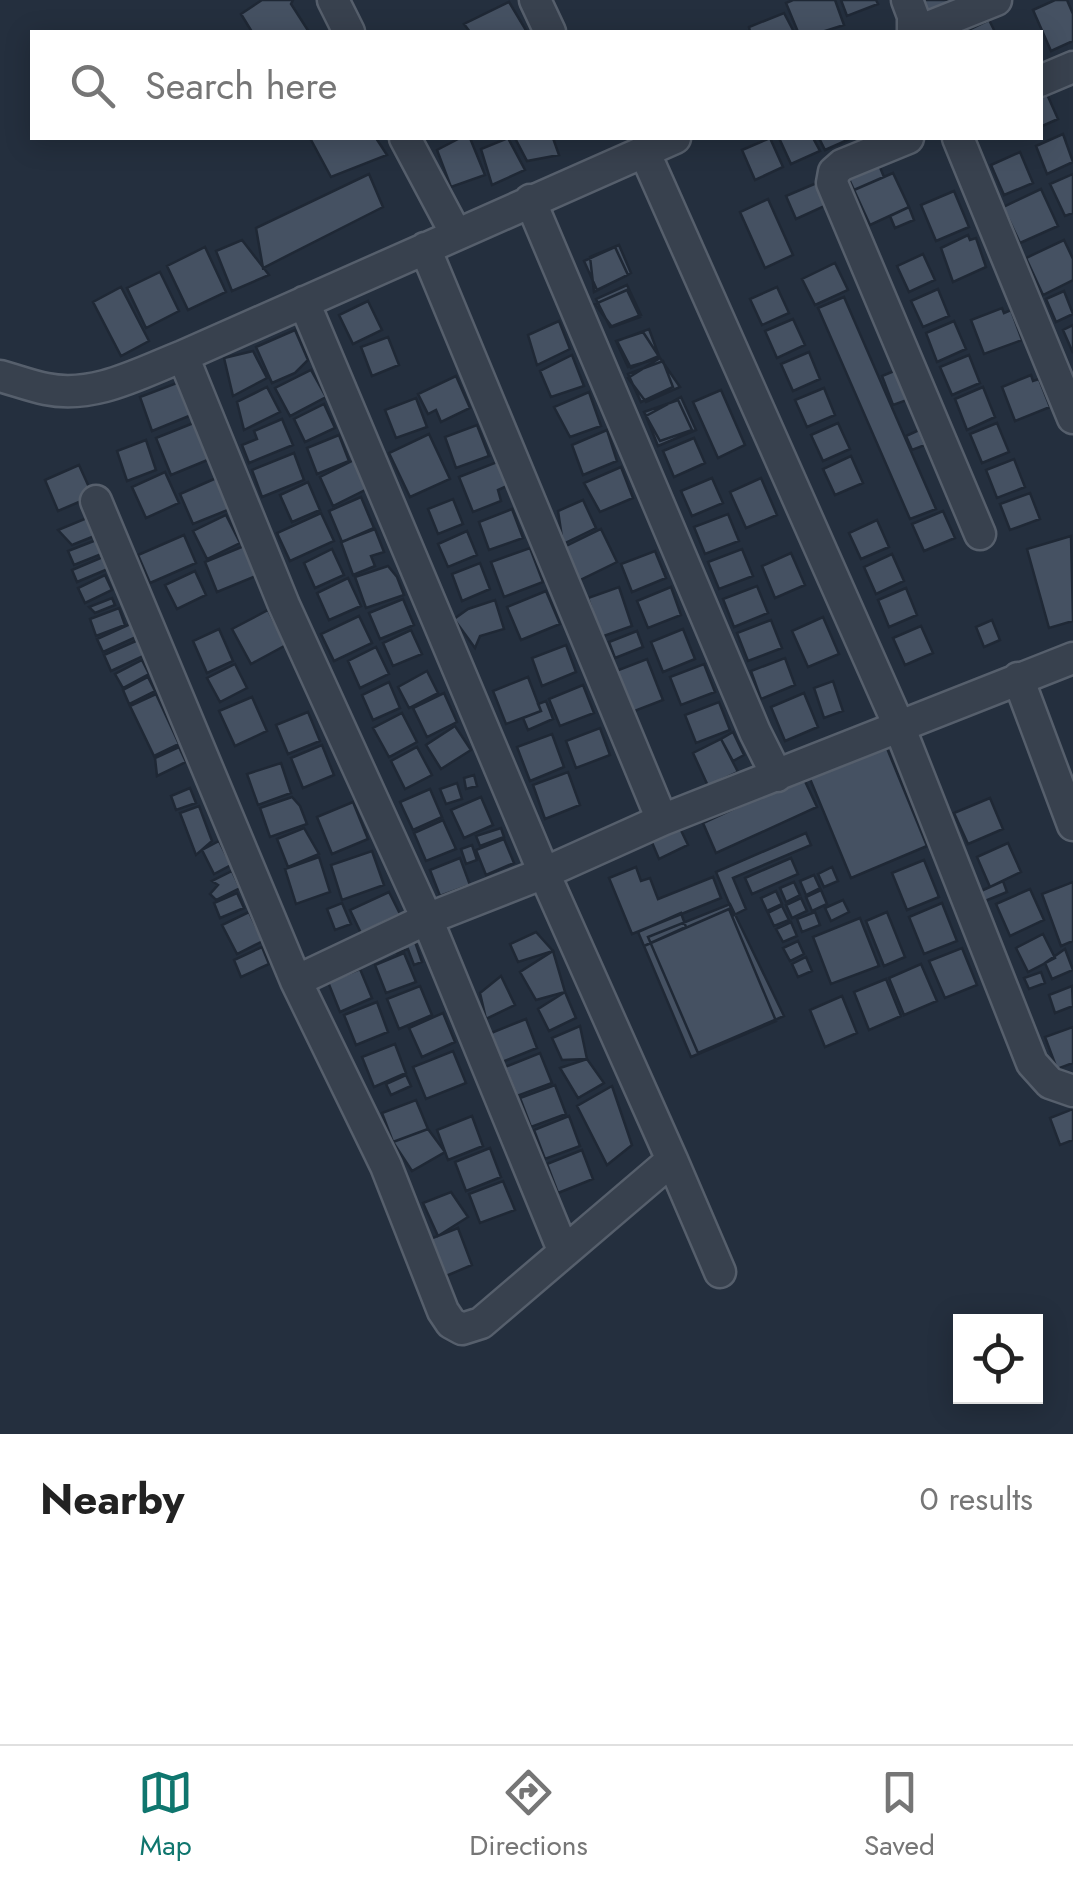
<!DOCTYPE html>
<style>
:root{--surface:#fff;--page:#f2f2f2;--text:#222;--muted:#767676;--line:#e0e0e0;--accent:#0f766e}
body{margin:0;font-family:Jost,sans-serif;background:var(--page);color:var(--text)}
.controls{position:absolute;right:30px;bottom:30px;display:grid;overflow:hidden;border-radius:0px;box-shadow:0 5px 25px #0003}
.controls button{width:90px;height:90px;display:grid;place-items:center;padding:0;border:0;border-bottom:2px solid var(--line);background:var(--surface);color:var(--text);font:50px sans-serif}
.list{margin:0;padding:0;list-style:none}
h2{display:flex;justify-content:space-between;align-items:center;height:130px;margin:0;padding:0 40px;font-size:42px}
h2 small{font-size:32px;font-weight:400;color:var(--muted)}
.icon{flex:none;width:55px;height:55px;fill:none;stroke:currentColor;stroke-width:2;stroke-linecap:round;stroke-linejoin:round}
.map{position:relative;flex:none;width:1073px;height:1434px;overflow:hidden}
.search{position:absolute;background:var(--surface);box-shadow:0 5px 25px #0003;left:30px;right:30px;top:30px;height:110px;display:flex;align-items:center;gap:25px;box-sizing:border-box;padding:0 35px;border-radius:0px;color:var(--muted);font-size:38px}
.sheet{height:310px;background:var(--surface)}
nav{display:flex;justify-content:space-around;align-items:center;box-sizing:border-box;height:140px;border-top:2px solid var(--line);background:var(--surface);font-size:28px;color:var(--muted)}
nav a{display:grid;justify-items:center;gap:5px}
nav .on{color:var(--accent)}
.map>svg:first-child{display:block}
.building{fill:#455162;stroke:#1f2835;stroke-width:2.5}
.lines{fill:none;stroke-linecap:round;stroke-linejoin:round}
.street-casing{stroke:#565f6c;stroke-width:35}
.street{stroke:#38414e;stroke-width:30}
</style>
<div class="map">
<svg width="1073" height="1434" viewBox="0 0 1073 1434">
<rect width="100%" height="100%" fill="#242f3e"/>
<!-- building -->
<path class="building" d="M262 0H293L291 4 309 32H252L241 14Z
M793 0H835L844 25 822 32H798L786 3Z
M841 0H876L878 4 847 16Z
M922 0H972L929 19Z
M1055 0H1067L1073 14V41L1051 51 1033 10Z
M509 2 527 32H470L464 24Z
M784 13 794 32H750L749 27Z
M989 20 995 32H964Z
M1046 92 1058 119 1040 127V94Z
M1063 134 1073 162 1047 174 1036 146Z
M310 138H376L387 155 331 177Z
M460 138H470L485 175 451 187 437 150Z
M508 138 525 170 492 185 481 149Z
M515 138H553L559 155 527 161Z
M770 138 783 167 755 180 742 150Z
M779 138H813L820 151 791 164Z
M819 138H852L825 150Z
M1020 152 1033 183 1004 195 991 165Z
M879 165 884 177 854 190 849 179Z
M893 173 909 207 870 225 854 190Z
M369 174 383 207 263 268 256 228Z
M1073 174V213L1065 216 1050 184Z
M819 182 829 204 796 219 786 196Z
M1041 189 1058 226 1020 243 1003 207Z
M954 191 969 227 936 241 921 205Z
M768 199 793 255 765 268 740 212Z
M909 207 914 220 895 228 890 216Z
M968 235 970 240 976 238 986 267 953 282 941 248Z
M242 240 269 275 232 291 216 251Z
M1064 240 1073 259V280L1043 295 1026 258Z
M619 245 631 273 594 292 590 257Z
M205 247 226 292 188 310 167 266Z
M615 247 628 275 597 290 584 261Z
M923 254 935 280 909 292 897 266Z
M835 263 848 290 815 305 802 279Z
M160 272 179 311 146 328 127 288Z
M627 285 641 315 610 327 596 299Z
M121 287 149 341 121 356 93 302Z
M777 287 789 313 762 325 750 299Z
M938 289 949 316 923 327 911 301Z
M627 290 640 317 612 327 595 304Z
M1064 291 1073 314 1056 322 1046 299Z
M844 297 936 509 910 519 818 308Z
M368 301 382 330 353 344 339 315Z
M1002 308 1004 313 1011 310 1022 340 984 354 971 320Z
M793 319 805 345 777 358 765 331Z
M559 321 570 349 537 365 528 335Z
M954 321 966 349 937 362 926 333Z
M1073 325V353L1063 330Z
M649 329 659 356 631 368 617 341Z
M295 330 308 360 295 373 272 383 256 347Z
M643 332 660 358 628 367 616 341Z
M388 337 399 365 372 376 361 347Z
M253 351 267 378 233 396 224 358Z
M809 352 820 379 793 391 781 364Z
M572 355 584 386 551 397 540 371Z
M969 355 980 383 952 395 940 367Z
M660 358 680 387 646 402 628 378Z
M663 361 673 387 641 402 628 374Z
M899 369 910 399 893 405 882 376Z
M311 370 326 397 290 416 275 388Z
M1031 375 1033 381 1039 379 1050 407 1015 421 1002 387Z
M456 376 470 408 441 422 436 410 428 414 418 394Z
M182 381 194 414 152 431 140 397Z
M267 387 280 412 244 430 237 402Z
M983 387 995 417 967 430 955 399Z
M824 388 835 415 807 427 795 400Z
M721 390 745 445 718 458 693 402Z
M589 392 601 426 570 437 554 407Z
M681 397 696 430 658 446 646 416Z
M416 398 427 427 396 438 385 410Z
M678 400 692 430 660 441 644 412Z
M324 404 335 428 305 442 294 419Z
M282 419 293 445 249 463 242 445 257 439 254 431Z
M196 422 210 459 171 475 156 438Z
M838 423 850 449 823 461 811 435Z
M997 423 1009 452 982 463 970 434Z
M477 425 489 456 456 468 445 437Z
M607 430 617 461 583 475 572 445Z
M919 430 925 445 912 450 906 436Z
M429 434 450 479 410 497 389 453Z
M339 435 349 461 317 474 307 448Z
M694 438 705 463 674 477 663 451Z
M146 440 156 470 127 481 117 451Z
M294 453 304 480 262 497 252 470Z
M851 456 863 483 835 495 823 469Z
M360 457 373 486 333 506 320 477Z
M1014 459 1025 487 997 498 986 470Z
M497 462 507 486 498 490 501 501 473 512 459 477Z
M79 465 93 496 58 511 45 480Z
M621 467 633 498 600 512 584 483Z
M165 472 179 503 146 518 132 487Z
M221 476 235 507 193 524 180 494Z
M712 478 723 503 692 516 681 491Z
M761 478 777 515 746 528 730 492Z
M308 482 320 510 292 522 280 495Z
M1030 493 1040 519 1010 530 1000 504Z
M361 497 374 528 342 542 329 511Z
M453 499 463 524 438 534 428 509Z
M583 500 596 528 563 544 558 511Z
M512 509 523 538 489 550 479 522Z
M943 511 955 538 924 551 912 524Z
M321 513 334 541 290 561 277 533Z
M728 514 739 541 705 554 694 527Z
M94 515 102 533 72 545 58 530Z
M226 515 240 543 207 559 193 531Z
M877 520 889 547 861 559 849 533Z
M375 529 384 552 371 556 375 566 353 575 341 542Z
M601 529 617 562 576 582 560 549Z
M467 531 477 555 448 567 438 544Z
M184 535 196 563 150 583 138 555Z
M1071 536 1073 621 1049 628 1027 549Z
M104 537 109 551 74 565 68 551Z
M244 546 256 576 217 592 205 562Z
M530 548 543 582 504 597 491 562Z
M332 549 344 575 315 588 304 563Z
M742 549 753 576 719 589 708 562Z
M655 551 666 578 632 592 621 564Z
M791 553 805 585 775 598 762 566Z
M110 554 115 566 77 582 72 570Z
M892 554 904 581 876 594 864 567Z
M480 563 490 589 462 601 452 574Z
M388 566 397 577 404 595 366 608 355 577Z
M195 571 206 595 177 609 165 585Z
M105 575 112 590 85 603 78 588Z
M348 578 361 606 329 620 317 593Z
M757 586 768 613 734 627 723 599Z
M619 587 632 626 601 637 588 598Z
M671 587 681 615 648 628 637 601Z
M906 588 917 615 889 627 878 600Z
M546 591 560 624 521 640 507 607Z
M112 598 115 605 95 613 89 607Z
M403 599 414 625 380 639 369 613Z
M495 600 504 629 480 636 475 648 454 619 468 609Z
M119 608 125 625 96 636 90 619Z
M268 610 286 645 251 664 232 629Z
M359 616 372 643 334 661 321 634Z
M823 617 839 654 808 667 792 631Z
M139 620 145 633 103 652 97 639Z
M771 620 782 648 748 661 737 633Z
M992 620 1000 640 984 647 976 627Z
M921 626 933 653 905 665 893 638Z
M219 629 233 661 207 673 193 641Z
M683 629 695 659 663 672 651 642Z
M411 630 422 654 393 666 383 643Z
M637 631 643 647 615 658 609 642Z
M145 637 152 652 111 671 104 655Z
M566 645 576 672 542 686 532 658Z
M376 647 389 674 360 688 348 661Z
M785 658 795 685 761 699 751 671Z
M647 659 663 700 632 712 616 671Z
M142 660 149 674 123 688 115 674Z
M235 664 247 688 220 702 207 678Z
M704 664 715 692 681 705 670 677Z
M427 671 438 693 409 708 398 687Z
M148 677 155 691 129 704 123 690Z
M528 677 541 711 506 724 493 691Z
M833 681 843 711 824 718 814 688Z
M389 682 400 708 373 720 362 695Z
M583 685 594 713 560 726 549 699Z
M444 693 457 722 427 737 413 708Z
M804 693 818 727 785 741 771 707Z
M156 694 179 744 154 756 130 706Z
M252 697 267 731 235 746 219 711Z
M546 701 553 719 528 730 523 718 541 711 538 704Z
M719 702 730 730 696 743 685 715Z
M308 712 320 741 288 754 276 725Z
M402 713 417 742 389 757 373 728Z
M455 726 471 750 441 769 426 745Z
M600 728 610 755 576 768 566 741Z
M733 732 744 755 733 761 721 739Z
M552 734 564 767 530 781 517 747Z
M721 739 738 772 708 786 693 753Z
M884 741 927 846 851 878 808 774Z
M322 745 334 775 303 788 291 758Z
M179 747 186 762 157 776 155 758Z
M417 747 432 775 405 789 391 761Z
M281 763 291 793 258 805 247 774Z
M568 772 580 805 545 819 533 785Z
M474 775 477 786 466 789 464 778Z
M803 777 817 807 716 853 703 823Z
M457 783 462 799 446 804 440 789Z
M190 788 196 803 176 810 171 796Z
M430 789 442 817 413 830 400 802Z
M292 797 300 806 307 824 270 837 260 808Z
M481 797 493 825 464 838 451 810Z
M990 798 1003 829 968 844 954 813Z
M353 802 368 839 332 854 317 817Z
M199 806 212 841 196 855 180 813Z
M443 820 456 849 426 861 414 833Z
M676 820 688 845 659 859 648 833Z
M304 828 319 854 288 867 277 839Z
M501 828 504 837 480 846 476 836Z
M806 833 811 845 733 878 746 909 734 915 716 872Z
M504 839 514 863 486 875 476 850Z
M219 841 231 865 214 874 202 850Z
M1008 843 1021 872 990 887 977 857Z
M472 845 477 860 466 864 461 849Z
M372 851 384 885 342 900 331 865Z
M319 857 330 892 296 904 285 869Z
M460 858 470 885 440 896 430 870Z
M791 858 798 874 752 894 745 878Z
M924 860 939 897 907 910 892 873Z
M636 867 641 881 650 878 658 899 713 877 721 898 632 934 609 878Z
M832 867 838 881 824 887 818 874Z
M232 871 240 888 216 900 210 894 218 885 212 881Z
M814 875 820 888 806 895 800 881Z
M1003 881 1007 892 985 901 981 891Z
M794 882 800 895 786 902 780 888Z
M1073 882V941L1061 946 1042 894Z
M1030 889 1044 920 1010 936 996 904Z
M821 890 827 904 812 911 806 897Z
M776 891 782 904 767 911 761 898Z
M389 892 400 914 361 933 350 910Z
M237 893 244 908 220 918 214 903Z
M801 898 807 911 792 918 786 905Z
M843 900 849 912 831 921 825 908Z
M342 903 351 924 335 930 327 909Z
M942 903 957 941 924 954 909 917Z
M730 904 784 1016 698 1053 648 937Z
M782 906 789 920 774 926 768 913Z
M729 909 776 1021 691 1057 644 946Z
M249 912 263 941 237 954 222 925Z
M815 912 820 925 802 932 797 919Z
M887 912 905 957 884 966 866 921Z
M681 913 686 927 644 946 638 932Z
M860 918 879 966 831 984 813 937Z
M791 922 797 936 783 942 776 929Z
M536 932 553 951 518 962 510 944Z
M1043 934 1055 958 1028 972 1016 948Z
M413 936 422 962 414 965 408 949 397 953 393 944Z
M798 941 804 954 790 961 783 948Z
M262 947 269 964 241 977 234 960Z
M962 948 977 985 945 998 929 961Z
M1065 949 1073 970 1052 979 1045 963Z
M553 951 565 992 536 1000 520 972Z
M404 953 416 982 386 993 375 965Z
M806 957 812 971 798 977 792 964Z
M921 964 937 1001 904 1015 889 978Z
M360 969 372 998 340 1012 328 982Z
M1041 972 1045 983 1029 989 1024 978Z
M501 976 515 1005 486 1019 480 993Z
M886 979 901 1016 869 1030 854 992Z
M420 986 432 1015 399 1029 387 999Z
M1072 986 1073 1006 1055 1013 1049 995Z
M565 992 576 1018 549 1031 538 1009Z
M842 996 857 1033 825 1047 810 1010Z
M377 1002 388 1032 356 1045 344 1015Z
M443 1013 455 1042 422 1057 409 1028Z
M526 1019 537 1048 502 1062 491 1033Z
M580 1026 587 1059 562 1060 552 1038Z
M1073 1027V1063L1057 1069 1045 1037Z
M395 1044 406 1073 374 1087 362 1057Z
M453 1051 466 1083 426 1099 413 1067Z
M540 1053 552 1083 517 1096 505 1067Z
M587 1059 604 1083 578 1098 560 1068Z
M406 1075 411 1086 391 1095 386 1084Z
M555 1085 566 1114 531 1127 520 1098Z
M612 1086 632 1145 607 1165 577 1106Z
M416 1100 428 1129 393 1142 382 1113Z
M1073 1109V1140L1060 1145 1050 1118Z
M472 1116 483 1146 448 1160 437 1130Z
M569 1116 580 1146 545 1159 534 1130Z
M428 1129 445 1152 412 1171 393 1142Z
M490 1148 501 1177 466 1191 455 1162Z
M582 1150 593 1179 558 1193 547 1164Z
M503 1181 515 1210 480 1223 469 1194Z
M451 1192 468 1217 438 1236 423 1203Z
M458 1228 472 1265 446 1276 430 1239Z"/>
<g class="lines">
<!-- street casing -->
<g class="street-casing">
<path id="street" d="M333 0 349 32
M535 0 550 32
M907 0 913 16V32
M916 32 996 0
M1040 81 1073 67
M405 138 456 234
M908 138 842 165 834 172 832 183 980 534
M958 138 1073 418
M644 151 899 726 1032 1063 1050 1083 1073 1091
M530 200 755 732 777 776
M425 248 662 820
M304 302 544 873 672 1160
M183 356 284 605 427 919 563 1250
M0 376C15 380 31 386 46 389 94 399 140 373 183 356L675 138
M96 501 296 981 386 1166 443 1311 451 1323 462 1329 481 1323 672 1160 720 1272
M1018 678 1073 825
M296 981 427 919 544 873 662 820 1073 658"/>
</g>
<!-- street -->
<use href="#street" class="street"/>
</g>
</svg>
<div class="controls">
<button><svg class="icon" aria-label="locate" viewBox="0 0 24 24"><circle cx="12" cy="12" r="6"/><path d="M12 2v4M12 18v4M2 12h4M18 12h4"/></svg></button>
</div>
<div class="search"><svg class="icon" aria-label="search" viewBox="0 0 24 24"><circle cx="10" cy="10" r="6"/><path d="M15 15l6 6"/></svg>Search here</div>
</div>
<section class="sheet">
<h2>Nearby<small>0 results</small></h2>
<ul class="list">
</ul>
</section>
<nav>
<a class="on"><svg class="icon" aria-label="map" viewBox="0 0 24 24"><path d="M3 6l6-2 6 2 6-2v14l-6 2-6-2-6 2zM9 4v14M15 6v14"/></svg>Map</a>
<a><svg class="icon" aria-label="directions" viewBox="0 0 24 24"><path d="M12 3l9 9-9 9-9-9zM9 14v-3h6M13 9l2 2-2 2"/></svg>Directions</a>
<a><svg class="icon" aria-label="saved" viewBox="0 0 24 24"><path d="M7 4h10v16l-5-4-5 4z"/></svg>Saved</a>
</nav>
